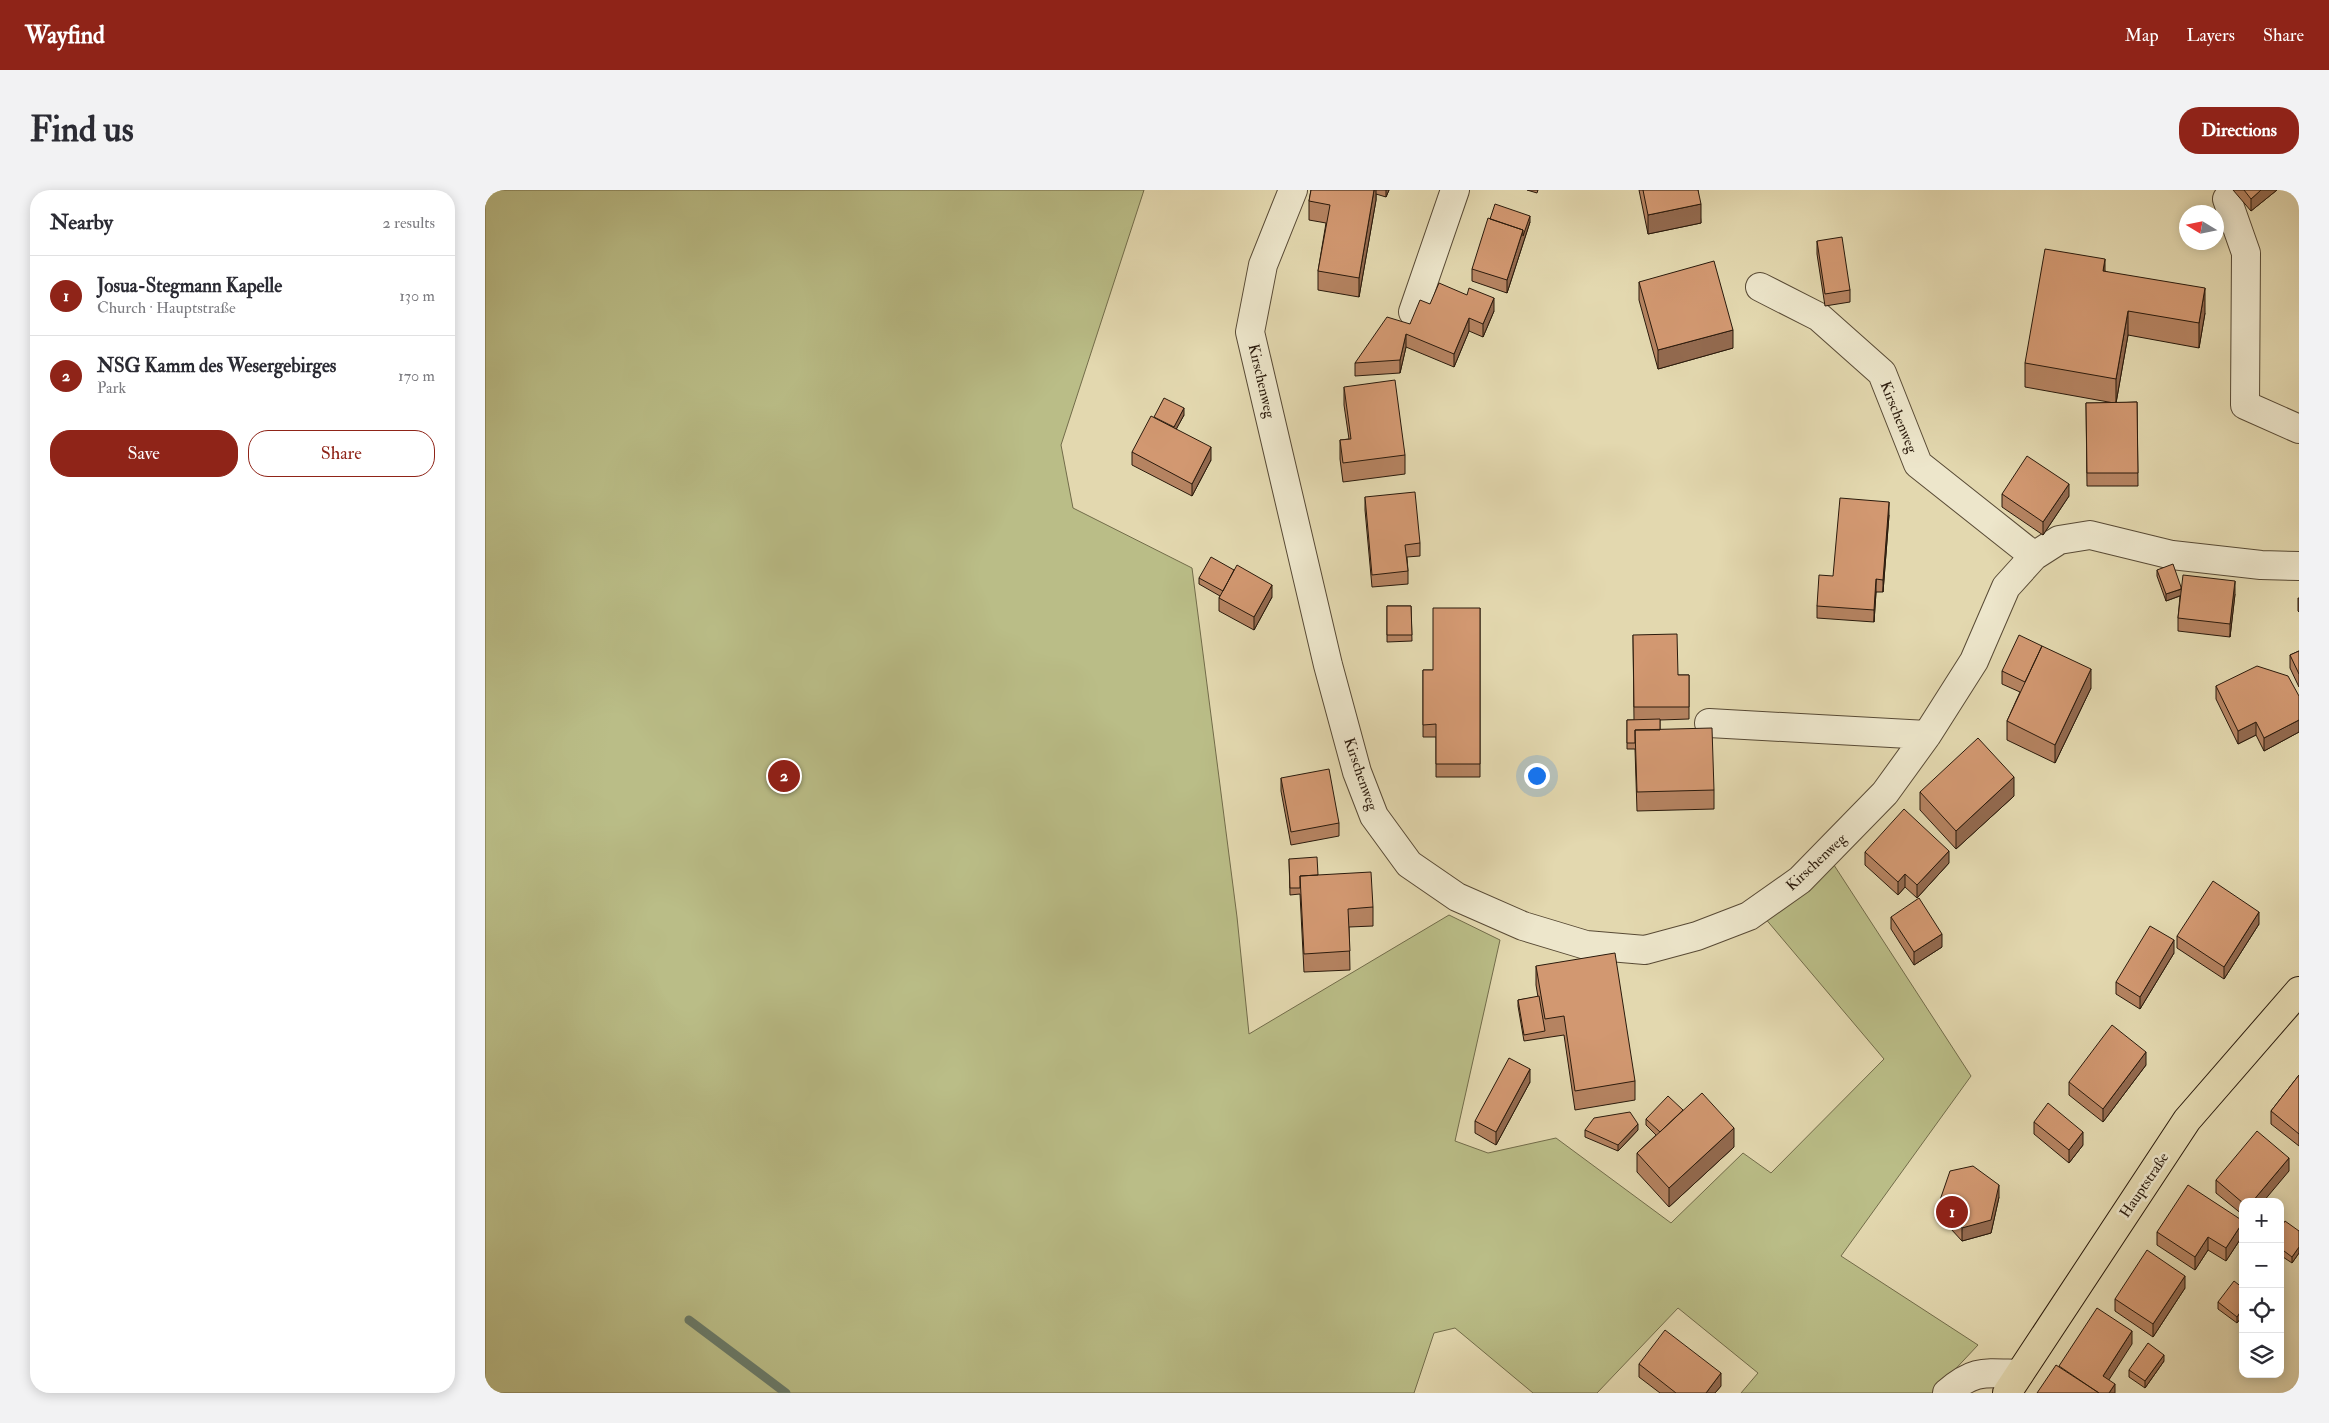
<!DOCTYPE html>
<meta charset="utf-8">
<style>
:root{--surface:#fff;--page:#f2f2f3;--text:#2b2b33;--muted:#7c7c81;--line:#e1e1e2;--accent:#8f2418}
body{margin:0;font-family:"IM FELL Double Pica",serif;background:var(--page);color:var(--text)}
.controls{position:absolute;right:15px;bottom:15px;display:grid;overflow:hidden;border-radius:10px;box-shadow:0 2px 12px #0003}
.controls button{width:45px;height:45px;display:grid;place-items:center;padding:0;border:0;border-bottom:1px solid var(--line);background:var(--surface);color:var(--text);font:25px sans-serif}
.compass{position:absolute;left:1694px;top:15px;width:45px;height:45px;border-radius:50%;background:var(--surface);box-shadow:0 2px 12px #0003;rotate:280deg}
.you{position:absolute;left:1051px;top:585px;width:18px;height:18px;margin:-12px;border:4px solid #fff;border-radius:50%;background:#1a73e8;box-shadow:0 0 0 8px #1a73e833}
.badge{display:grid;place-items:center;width:32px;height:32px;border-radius:50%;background:var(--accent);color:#fff;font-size:16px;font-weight:700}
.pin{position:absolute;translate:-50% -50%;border:2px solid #fff;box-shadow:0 1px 5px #0006}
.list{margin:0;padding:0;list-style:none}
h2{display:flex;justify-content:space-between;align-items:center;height:65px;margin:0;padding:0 20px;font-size:21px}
h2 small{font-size:16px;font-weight:400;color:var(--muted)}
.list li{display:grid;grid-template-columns:32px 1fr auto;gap:15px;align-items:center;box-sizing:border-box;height:80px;padding:0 20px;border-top:1px solid var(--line)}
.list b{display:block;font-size:19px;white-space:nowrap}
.list p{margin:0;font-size:16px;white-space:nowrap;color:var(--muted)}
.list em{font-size:16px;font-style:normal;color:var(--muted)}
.actions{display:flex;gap:10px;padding:15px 20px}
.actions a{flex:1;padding:11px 0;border:1px solid var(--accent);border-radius:20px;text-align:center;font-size:18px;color:var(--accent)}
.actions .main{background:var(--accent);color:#fff}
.icon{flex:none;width:28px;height:28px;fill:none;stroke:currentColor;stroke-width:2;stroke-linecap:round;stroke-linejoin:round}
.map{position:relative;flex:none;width:1814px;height:1203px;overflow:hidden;border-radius:20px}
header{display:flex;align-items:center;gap:30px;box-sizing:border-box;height:70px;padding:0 25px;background:var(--accent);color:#fff}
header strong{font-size:24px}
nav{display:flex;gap:28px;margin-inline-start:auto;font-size:18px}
.intro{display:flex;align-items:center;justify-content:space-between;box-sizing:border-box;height:120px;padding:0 30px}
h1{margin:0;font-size:35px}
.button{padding:12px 22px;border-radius:20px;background:var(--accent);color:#fff;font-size:18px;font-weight:700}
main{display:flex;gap:30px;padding:0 30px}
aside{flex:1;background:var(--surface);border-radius:20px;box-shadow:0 2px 12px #0003}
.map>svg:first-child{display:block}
.green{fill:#babd87;stroke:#726c4a}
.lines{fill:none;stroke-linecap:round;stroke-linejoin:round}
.stream{stroke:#6b7b69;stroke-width:9}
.minor-casing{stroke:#584a35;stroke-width:30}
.major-casing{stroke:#2a1a0c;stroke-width:30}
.minor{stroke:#ede6cb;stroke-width:28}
.major{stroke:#e3d8af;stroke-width:28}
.wall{fill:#b58361;stroke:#2a1a0c}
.shaded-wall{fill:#936a4f;stroke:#2a1a0c}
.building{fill:#d29871;stroke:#2a1a0c}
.labels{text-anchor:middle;stroke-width:5;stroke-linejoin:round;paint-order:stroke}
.street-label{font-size:15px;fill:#2a1a0c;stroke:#ede6cb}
</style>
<header>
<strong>Wayfind</strong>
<nav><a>Map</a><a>Layers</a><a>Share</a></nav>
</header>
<div class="intro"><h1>Find us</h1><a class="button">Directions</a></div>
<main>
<aside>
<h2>Nearby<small>2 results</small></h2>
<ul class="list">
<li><span class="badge">1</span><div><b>Josua-Stegmann Kapelle</b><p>Church · Hauptstraße</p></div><em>130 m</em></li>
<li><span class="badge">2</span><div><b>NSG Kamm des Wesergebirges</b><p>Park</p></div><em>170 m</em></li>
</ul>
<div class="actions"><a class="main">Save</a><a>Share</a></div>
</aside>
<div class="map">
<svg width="1814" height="1203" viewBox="0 0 1814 1203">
<rect width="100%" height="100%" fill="#e3d8af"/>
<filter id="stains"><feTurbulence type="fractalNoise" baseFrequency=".004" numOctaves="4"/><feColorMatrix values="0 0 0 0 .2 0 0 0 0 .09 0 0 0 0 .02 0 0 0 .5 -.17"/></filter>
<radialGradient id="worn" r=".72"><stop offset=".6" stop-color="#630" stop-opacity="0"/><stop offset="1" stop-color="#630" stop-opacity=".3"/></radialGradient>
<!-- green -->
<path class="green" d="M0 0H659L576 255 588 318 707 378 752 727 764 844 964 725 1015 750 970 951 1003 963 1071 948 1186 1033 1258 963 1286 983 1399 869 1279 727 1347 672 1486 886 1356 1066 1493 1155 1448 1203H1256L1273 1183 1193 1118 1112 1203H1048L970 1138 949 1143 929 1203H0Z"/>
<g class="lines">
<!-- stream -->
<path class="stream" d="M204 1130 301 1203"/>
<!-- minor casing -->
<g class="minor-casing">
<path id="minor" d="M808 0 778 75 765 142 843 475 872 582 889 626 924 674 972 707 1038 736 1101 755 1160 760 1212 746 1264 726 1315 690 1400 603 1442 545 1489 471 1521 397 1549 366 1574 350 1605 345 1687 365 1776 375 1814 376
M1742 9 1761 63 1760 215 1814 239
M1275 97 1334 127 1397 183 1433 274 1549 366
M928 122 970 0
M1224 533 1442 545
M1462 1203C1489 1179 1500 1183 1534 1184"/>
</g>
<!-- major casing -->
<g class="major-casing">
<path id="major" d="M1522 1203 1702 930 1814 801"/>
</g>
<!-- minor -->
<use href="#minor" class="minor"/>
<!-- major -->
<use href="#major" class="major"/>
</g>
<!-- wall -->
<path class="wall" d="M826 0H904L901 7 891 4V10L874 107 833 100V81L841 33 824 30V11Z
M1042 0H1053L1052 3Z
M1154 0H1213L1216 33 1163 44Z
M1748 0H1792L1766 21Z
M1045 32 1022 103 987 91V79Z
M1332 51 1365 100V112L1340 116 1332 64Z
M1620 81 1720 123 1714 158 1643 145 1631 213 1652 212 1653 296H1602L1601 213H1629L1540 197V173Z
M1154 92 1248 158 1173 179 1154 110Z
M945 114 1009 121 998 147 984 141 969 177 921 157 915 183 870 186V173L925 134Z
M859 197 920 265V284L858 292 855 269V250L864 249 859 215Z
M699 225 691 239 726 270 707 306 647 275V262Z
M1517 304 1584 306 1558 345 1517 317Z
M880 307 935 353V366L922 367 923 381V394L887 397 880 320Z
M1404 325 1398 402H1391L1389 432 1332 428V416L1348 386Z
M749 380 787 407 769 440 734 421V408L735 406 714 394V388Z
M1672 380 1696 397 1750 404 1745 447 1693 441V428L1695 406 1681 411 1672 386Z
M1813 408H1814V422L1813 421Z
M902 416H926L927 451 902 452Z
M995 418V587H951V547H938V480H948Z
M1148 445 1193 485H1204V529L1175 530V540L1229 600V619L1152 621 1150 559H1142V530H1149Z
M1814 461V497L1805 478V465Z
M1517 481 1606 498 1570 573 1522 550V531L1535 502 1517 494Z
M1731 496 1814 506V542L1779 561 1771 545 1753 554 1731 509Z
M796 588 854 633V646L806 655 796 601Z
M1435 602 1529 606 1471 659 1435 620Z
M1380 662 1464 673 1432 708 1420 697 1413 705 1380 675Z
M804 669 833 685 888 717V736L864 737 865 780 819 782 815 704 805 705Z
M1406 727 1457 757 1429 775 1406 739Z
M1774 734 1739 789 1692 758V746Z
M1689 763 1655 819 1631 804V792Z
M1051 776 1150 891V910L1090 920 1079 845 1039 851 1033 816V810L1053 807 1051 795Z
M1661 875 1618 932 1584 905V892Z
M1814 885V956L1786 934V921Z
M1045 892 1011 955 990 943V931Z
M1198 920 1249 957 1184 1017 1152 982V963L1171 945 1161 935V929Z
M1549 932 1598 955 1584 973 1549 944Z
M1100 940H1153L1133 961 1100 947Z
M1804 981 1758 1012V1025L1731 1003V990Z
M1514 1007 1506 1043 1477 1051 1454 1026V1013Z
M1758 1031V1045L1741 1071 1723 1060 1710 1080 1672 1055V1042Z
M1795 1039 1814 1041V1063L1807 1073 1795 1065Z
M1700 1098 1668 1147 1630 1121V1109Z
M1758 1098V1125L1752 1133 1733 1119V1112Z
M1679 1171 1660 1198 1644 1187V1180Z
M1154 1174 1236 1196 1230 1203H1175L1154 1187Z"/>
<!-- shaded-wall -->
<path class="shaded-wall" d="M889 0H891V10L874 107V88Z
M901 0H904L901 7Z
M1776 0H1792L1766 21V9Z
M1216 14V33L1163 44V25Z
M1045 26V32L1022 103V90L1038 40Z
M1620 69V93L1618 81Z
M1720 98V123L1714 158V133Z
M1009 108V121L998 147V134Z
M1643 121V145L1631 213V189Z
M984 128V141L969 177V164Z
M1248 140V158L1173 179V160Z
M921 144V157L915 183V170Z
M699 218V225L686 249V242Z
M726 257V270L707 306V294Z
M1584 294V306L1558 345V332Z
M1404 312V325L1398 402V390Z
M1391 389V402L1389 432V420Z
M1750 391V404L1745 447V434Z
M787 395V407L769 440V427Z
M1697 399V405L1681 411V404Z
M1606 479V498L1570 573V555Z
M1814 530V542L1779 561V548Z
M1771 532V545L1753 554V541Z
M1529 587V606L1471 659V641Z
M1464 661V673L1432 708V695Z
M1420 684V697L1413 705V692Z
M1774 722V734L1739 789V777Z
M1457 744V757L1429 775V762Z
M1689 750V763L1655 819V807Z
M1661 862V875L1618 932V919Z
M1045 879V892L1011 955V942Z
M1153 934V940L1133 961V955Z
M1249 938V957L1184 1017V998Z
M1598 942V955L1584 973V960Z
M1804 968V981L1778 1012H1767Z
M1514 995V1007L1506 1043 1477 1051V1038Z
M1758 1032V1045L1741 1071V1058Z
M1723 1047V1060L1710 1080V1067Z
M1814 1057V1063L1807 1073V1067Z
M1700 1086V1098L1668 1147V1134Z
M1758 1118V1125L1752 1133V1127Z
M1647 1141V1154L1618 1199V1186Z
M1679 1165V1171L1660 1198V1191Z
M1236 1183V1196L1230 1203H1221Z
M1630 1194V1203H1624Z"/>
<!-- building -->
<path class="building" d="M826 0H889L874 88 833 81 845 15 824 11Z
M1158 0H1213L1216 14 1163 25Z
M1759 0H1776L1766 9Z
M1010 14 1045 26 1038 46V40L1005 29Z
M1003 28 1038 40 1022 90 987 79Z
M1357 47 1365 100 1340 104 1332 51Z
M1560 59 1620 69 1618 81 1720 98 1714 133 1643 121 1631 189 1540 173Z
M1229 71 1248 140 1173 160 1154 92Z
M954 93 982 105 984 98 1009 108 998 134 984 128 969 164 921 144 915 170 870 173 902 127 925 134 935 110 945 114Z
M910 190 920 265 858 273 855 250 866 249 859 197Z
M679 208 699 218 689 237 669 227Z
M1652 212 1653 283H1602L1601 213Z
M666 226 726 257 707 294 647 262Z
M1542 266 1584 294 1558 332 1517 304Z
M930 302 935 353 920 355 923 381 887 385 880 307Z
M1355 308 1404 312 1398 390 1391 389 1389 420 1332 416 1334 385 1348 386Z
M726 367 749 380 738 401 714 388Z
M1688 374 1696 397V399L1681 404 1672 380Z
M752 375 787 395 769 427 734 408Z
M1698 385 1750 391 1745 434 1693 428Z
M902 416H926L927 445H902Z
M948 418H995V574H951V534L938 535V480H948Z
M1192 444 1193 485H1204V517H1149L1148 445Z
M1534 445 1557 456 1540 492 1517 481Z
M1557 456 1606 479 1570 555 1522 531Z
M1814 461V484L1805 465Z
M1772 476 1803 486 1814 506V530L1779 548 1771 532 1753 541 1731 496Z
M1175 529V540H1150V553H1142V530Z
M1227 538 1229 600 1152 602 1150 540Z
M1493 548 1529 587 1471 641 1435 602Z
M844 579 854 633 806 642 796 588Z
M1419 619 1464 661 1432 695 1420 684 1413 692 1380 662Z
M832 667 833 685 815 686V698H805L804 669Z
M886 682 888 717 863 719 865 761 819 764 815 686Z
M1728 691 1774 722 1739 777 1692 746Z
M1434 708 1457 744 1429 762 1406 727Z
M1665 736 1689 750 1655 807 1631 792Z
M1130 763 1150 891 1090 901 1079 826 1060 829 1051 776Z
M1054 806 1060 841 1039 845 1033 810Z
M1627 835 1661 862 1618 919 1584 892Z
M1024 868 1045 879 1011 942 990 931Z
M1814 885V944L1786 921Z
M1217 903 1249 938 1184 998 1152 963Z
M1183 906 1198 920 1175 942 1161 929Z
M1563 913 1598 942 1584 960 1549 932Z
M1145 922 1153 934 1133 955 1100 940 1109 928Z
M1772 941 1804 968 1767 1012H1758V1013L1731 990Z
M1488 976 1514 995 1506 1030 1477 1038 1454 1013 1465 981Z
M1703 995 1758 1031V1032L1741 1058 1723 1047 1710 1067 1672 1042Z
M1800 1031 1814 1041V1057L1807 1067 1795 1058V1039Z
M1662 1060 1700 1086 1668 1134 1630 1109Z
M1749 1091 1758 1098V1118L1752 1127 1733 1112Z
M1612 1118 1647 1141 1618 1186 1630 1194 1624 1203H1614L1574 1176Z
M1180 1140 1236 1183 1221 1203H1191L1154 1174Z
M1663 1153 1679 1165 1660 1191 1644 1180Z
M1571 1175 1614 1203H1552Z"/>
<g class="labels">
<!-- street labels -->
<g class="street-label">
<text transform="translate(777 191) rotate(77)" y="5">Kirschenweg</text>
<text transform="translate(1414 227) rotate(68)" y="5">Kirschenweg</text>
<text transform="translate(876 584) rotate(71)" y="5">Kirschenweg</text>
<text transform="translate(1331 672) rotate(-43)" y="5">Kirschenweg</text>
<text transform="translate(1659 995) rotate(-56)" y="5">Hauptstraße</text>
</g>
</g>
<rect width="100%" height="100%" filter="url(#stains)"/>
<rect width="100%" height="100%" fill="url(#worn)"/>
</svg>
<div class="controls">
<button>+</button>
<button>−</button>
<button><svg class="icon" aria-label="locate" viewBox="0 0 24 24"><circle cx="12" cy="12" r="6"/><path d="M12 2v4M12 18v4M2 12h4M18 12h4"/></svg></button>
<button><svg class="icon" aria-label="layers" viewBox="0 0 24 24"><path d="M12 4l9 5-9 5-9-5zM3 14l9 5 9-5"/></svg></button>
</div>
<svg class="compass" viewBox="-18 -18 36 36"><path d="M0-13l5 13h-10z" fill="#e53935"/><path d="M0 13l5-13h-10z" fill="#7c7c81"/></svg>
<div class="you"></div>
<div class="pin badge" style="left:1467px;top:1022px">1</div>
<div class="pin badge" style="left:299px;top:586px">2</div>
</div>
</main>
